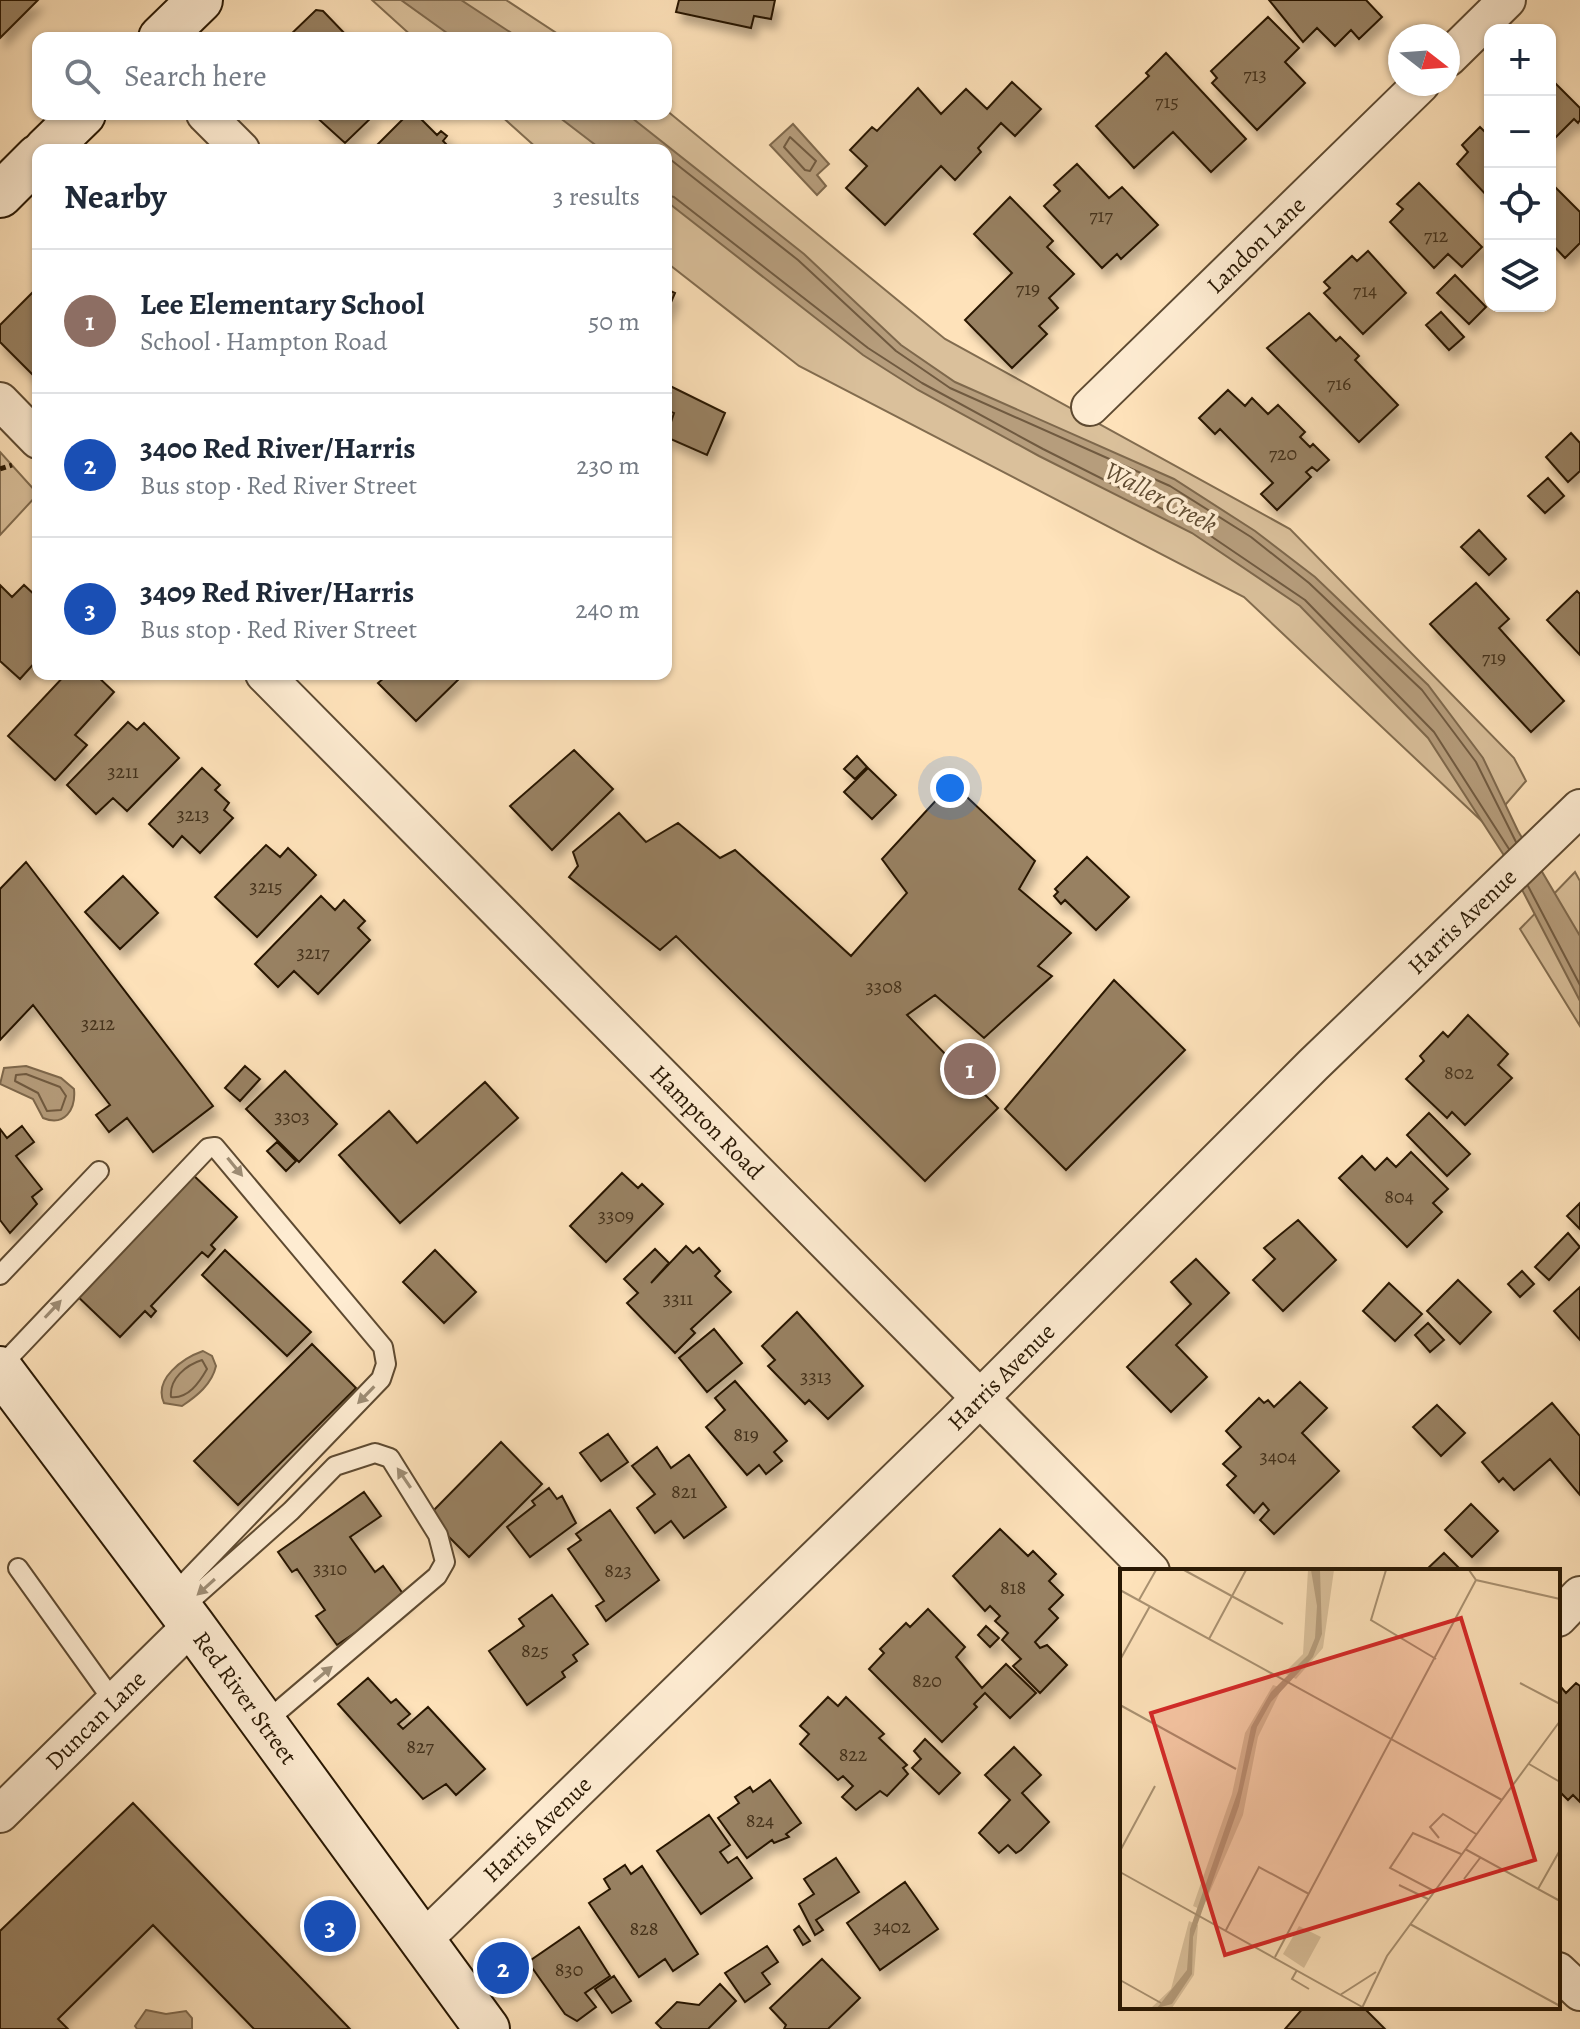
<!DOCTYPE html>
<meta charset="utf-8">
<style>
:root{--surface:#fff;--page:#f2f2f3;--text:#1f2937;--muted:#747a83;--line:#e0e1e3;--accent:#ea580c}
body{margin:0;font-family:Alegreya,serif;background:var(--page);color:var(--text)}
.controls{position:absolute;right:24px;top:24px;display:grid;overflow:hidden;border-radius:16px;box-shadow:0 2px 6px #0004}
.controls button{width:72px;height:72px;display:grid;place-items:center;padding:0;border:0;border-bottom:2px solid var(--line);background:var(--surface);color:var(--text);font:40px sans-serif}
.compass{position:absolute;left:1388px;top:24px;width:72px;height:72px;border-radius:50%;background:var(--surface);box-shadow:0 2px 6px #0004;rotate:107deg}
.you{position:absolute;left:950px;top:788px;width:28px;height:28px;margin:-20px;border:6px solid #fff;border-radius:50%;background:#1a73e8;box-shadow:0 0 0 12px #1a73e833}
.badge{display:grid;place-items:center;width:52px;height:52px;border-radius:50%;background:var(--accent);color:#fff;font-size:26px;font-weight:700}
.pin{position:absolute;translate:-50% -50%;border:4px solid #fff;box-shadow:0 2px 8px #0006}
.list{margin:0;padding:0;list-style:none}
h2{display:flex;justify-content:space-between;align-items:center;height:104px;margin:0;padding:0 32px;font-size:34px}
h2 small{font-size:26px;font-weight:400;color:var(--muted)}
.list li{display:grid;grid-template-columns:52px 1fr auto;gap:24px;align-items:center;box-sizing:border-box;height:144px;padding:0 32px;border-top:2px solid var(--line)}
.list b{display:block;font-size:30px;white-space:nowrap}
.list p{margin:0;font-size:26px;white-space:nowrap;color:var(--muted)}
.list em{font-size:26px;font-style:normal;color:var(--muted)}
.icon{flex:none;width:44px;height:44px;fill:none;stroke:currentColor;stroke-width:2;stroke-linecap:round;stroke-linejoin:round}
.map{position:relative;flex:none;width:1580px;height:2029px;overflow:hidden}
.search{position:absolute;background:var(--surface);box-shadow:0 2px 6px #0004;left:32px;top:32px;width:640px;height:88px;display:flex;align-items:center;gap:20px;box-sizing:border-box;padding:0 28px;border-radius:16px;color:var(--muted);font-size:30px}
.panel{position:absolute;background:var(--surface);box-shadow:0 2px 6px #0004;left:32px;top:144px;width:640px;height:536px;border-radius:16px}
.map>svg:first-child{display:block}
.green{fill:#dac09b;stroke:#826c4f;stroke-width:2}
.water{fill:#b69d7c;stroke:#7e684c;stroke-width:2}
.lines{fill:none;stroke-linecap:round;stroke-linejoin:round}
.shore{stroke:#705a40;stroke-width:2}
.building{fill:#988162;stroke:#291803;stroke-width:2;filter:url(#shadow)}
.lane-casing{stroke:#5e4a31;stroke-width:22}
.street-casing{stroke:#5e4a31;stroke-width:40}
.secondary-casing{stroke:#291803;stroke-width:48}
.path{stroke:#291803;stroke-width:5;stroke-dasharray:6 4;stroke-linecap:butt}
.lane{stroke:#feecd2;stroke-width:18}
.street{stroke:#feecd2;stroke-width:36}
.secondary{stroke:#feecd2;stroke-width:44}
.oneway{fill:#9e8d75}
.labels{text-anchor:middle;stroke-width:7;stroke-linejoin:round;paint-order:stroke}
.number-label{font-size:20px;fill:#45321b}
.street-label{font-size:24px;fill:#291803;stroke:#feecd2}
.water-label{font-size:26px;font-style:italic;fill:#614d33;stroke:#feecd2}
.inset-road{fill:none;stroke:#a99171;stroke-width:2}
.view{fill:#d62828;fill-opacity:0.15;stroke:#d62828;stroke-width:4}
.inset-edge{fill:none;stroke:#291803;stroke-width:4}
</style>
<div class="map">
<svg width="1580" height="2029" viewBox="0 0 1580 2029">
<defs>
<filter id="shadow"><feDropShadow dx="5" dy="9" stdDeviation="4" flood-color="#0004"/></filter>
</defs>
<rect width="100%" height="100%" fill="#fee2ba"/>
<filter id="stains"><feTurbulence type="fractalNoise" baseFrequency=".0025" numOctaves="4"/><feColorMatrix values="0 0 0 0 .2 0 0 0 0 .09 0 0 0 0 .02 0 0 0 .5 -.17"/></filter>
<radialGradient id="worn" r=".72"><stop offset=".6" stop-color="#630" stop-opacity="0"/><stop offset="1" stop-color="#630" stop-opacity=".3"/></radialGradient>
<!-- green -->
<path class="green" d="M372 0H506L564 38H414Z
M666 110 945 339 1290 529 1514 758 1526 781 1487 826 1244 597 799 366 666 262V150H539L499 114H666Z
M0 452 38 494 0 535Z
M1575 872 1580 881V1026L1520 929Z"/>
<!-- water -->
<path class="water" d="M401 0H461L519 38H454Z
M555 114H627L804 254 901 345 955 382 1174 479 1255 531 1315 577 1428 685 1483 758 1518 831 1580 936V1001L1505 857 1428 738 1300 606 1192 533 1039 456 918 390 863 355 666 201V150H602Z
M793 124 829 164 817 175 826 186 817 195 770 145Z
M26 1066 61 1078 74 1089C76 1109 65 1127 43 1118L33 1099 0 1084 4 1068Z
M203 1351 212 1356 216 1366C212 1384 197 1396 182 1406L164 1403C153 1379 183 1358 203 1351Z
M146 2010 166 2014 186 2011 192 2018V2029H137L135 2026Z"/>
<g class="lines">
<!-- shore -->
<path class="shore" d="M790 137 816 161 810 171 805 170 784 147Z
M666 156 798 260 896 351 950 388 1170 486 1251 537 1309 583 1422 690 1476 762 1516 842
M666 195 674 197 868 348 922 383 1043 449 1196 526 1305 600 1434 732 1509 849
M1528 886 1580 985
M26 1074 60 1087 66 1096 61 1110 47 1111 38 1093 15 1081 16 1075Z
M202 1360 207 1369C199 1383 188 1399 171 1397 169 1379 186 1365 202 1360Z"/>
</g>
<!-- building -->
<path class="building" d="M0 0H38L0 38Z
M679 0H775L771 19 754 16 751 28 676 12Z
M1269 0H1366L1382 17 1359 39 1351 30 1335 46 1317 28 1303 42Z
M316 10 323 11 349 38H287Z
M1268 17 1299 48 1285 62 1305 83 1257 130 1212 83 1217 78 1211 71Z
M1166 53 1246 139 1211 172 1173 132 1134 168 1096 126 1149 76 1146 73Z
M1550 78 1580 108V120L1578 123 1574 119 1550 143Z
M1012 82 1041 109 1015 136 1001 123 978 148 981 152 955 180 941 166 885 225 846 188 867 166 850 150 872 127 877 131 918 88 941 114 966 89 987 109Z
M313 114H373L374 115 345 143Z
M408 114H416L437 135 441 131 447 136 443 141 452 150H372Z
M1480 127 1490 137V199L1457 164 1468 152 1462 145Z
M1077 164 1109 198 1122 187 1158 225 1121 259 1117 254 1102 268 1044 206 1060 191 1054 185Z
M1550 182 1580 212V243L1565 258 1550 242Z
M1419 183 1482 247 1462 267 1448 254 1434 268 1390 222 1403 209 1397 204Z
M1010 197 1053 241 1047 247 1074 274 1049 298 1058 308 1039 326 1047 334 1012 368 965 320 1012 273 974 234Z
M1368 251 1406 293 1363 334 1324 293 1330 288 1324 282 1352 256 1357 261Z
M1455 275 1486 307 1469 324 1437 293Z
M666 289 675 293 666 314Z
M34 291 38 295V380L0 342V325Z
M1441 312 1464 337 1449 350 1426 325Z
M1309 313 1336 341 1340 337 1359 356 1355 360 1398 405 1359 442 1267 348Z
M666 384 725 413 707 455 666 437 674 413 666 410Z
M1228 390 1245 406 1252 398 1268 414 1278 405 1305 432 1300 437 1310 447 1313 444 1329 460 1317 471 1312 467 1306 472 1311 477 1277 510 1261 494 1273 483 1220 429 1215 434 1199 418Z
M1571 433 1580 443V471L1568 482 1546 457Z
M1548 478 1564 496 1545 513 1528 496Z
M1479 530 1506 559 1489 575 1461 547Z
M1476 583 1509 619 1499 628 1564 701 1531 732 1430 624Z
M0 585 12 597 24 585 38 598V659L20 679 0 661Z
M1577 591 1580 594V655L1547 620Z
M66 674H95L114 692 75 735 87 745 55 780 8 736Z
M380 674H464L416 721 378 683 384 678Z
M128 722 137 730 144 723 179 758 127 811 113 798 96 814 67 785Z
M574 750 613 789 552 850 510 806Z
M857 756 867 767 855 779 844 769Z
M202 768 220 785 215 790 229 803 224 810 233 818 200 853 182 836 173 847 149 824Z
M868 768 896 795 872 819 844 792Z
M952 783 1035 861 1019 889 1071 933 1038 966 1052 976 984 1038 935 995 907 1015 998 1108 925 1181 676 936 660 950 569 877 578 866 573 852 619 813 646 842 678 823 720 858 735 850 851 956 907 893 882 859Z
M266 845 280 857 288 848 316 875 257 937 215 897Z
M1087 857 1129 897 1096 930 1065 900 1061 904 1054 896 1058 892 1055 889Z
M26 862 213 1106 153 1152 127 1118 109 1132 96 1115 110 1105 33 1005 0 1040V889Z
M123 876 158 913 120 949 85 912Z
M321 896 335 910 344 900 365 921 358 928 370 940 318 994 294 971 278 987 255 964Z
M1114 980 1185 1050 1066 1170 1005 1109Z
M1468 1015 1508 1054 1498 1065 1512 1078 1465 1125 1452 1112 1447 1118 1406 1079 1424 1061 1420 1056 1443 1032 1448 1037Z
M245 1066 260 1079 240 1101 225 1088Z
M285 1071 337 1124 299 1162 246 1109Z
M485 1082 518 1118 400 1223 339 1155 389 1111 417 1143Z
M1429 1113 1470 1154 1447 1176 1407 1135Z
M22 1126 34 1142 16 1156 42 1189 32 1197 37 1204 10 1233 0 1220V1129L7 1138Z
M277 1142 296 1161 286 1171 267 1151Z
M1411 1152 1448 1189 1433 1203 1442 1212 1407 1247 1339 1178 1362 1156 1375 1170 1387 1158 1396 1167Z
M189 1171 237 1217 211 1245 215 1249 208 1257 202 1252 151 1306 156 1311 151 1317 145 1311 120 1337 73 1292Z
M622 1173 638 1188 642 1184 663 1204 606 1262 570 1226Z
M1580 1203V1229L1567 1216Z
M1298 1220 1336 1260 1283 1311 1253 1280 1275 1259 1264 1248Z
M1568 1233 1580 1247 1549 1280 1535 1267Z
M686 1246 693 1253 699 1248 720 1271 715 1276 731 1292 691 1329 695 1333 675 1353 627 1303 638 1293 624 1279 655 1249 669 1263 651 1283Z
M225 1250 311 1332 287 1356 202 1275Z
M435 1250 476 1292 444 1323 403 1282Z
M1196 1259 1229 1293 1176 1345 1207 1377 1171 1412 1127 1367 1191 1304 1171 1282Z
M1522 1271 1534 1284 1520 1297 1508 1284Z
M1458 1280 1491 1312 1460 1344 1427 1311Z
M1389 1283 1422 1314 1395 1341 1363 1311Z
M1580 1287V1340L1554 1311Z
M797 1312 863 1386 828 1419 809 1400 805 1404 768 1366 775 1360 762 1346Z
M1428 1323 1444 1340 1430 1352 1415 1335Z
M714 1329 742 1363 707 1392 679 1358Z
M312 1344 356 1388 238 1505 194 1461Z
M735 1381 787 1441 774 1452 782 1461 766 1474 759 1465 747 1475 706 1427 725 1410 715 1398Z
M1300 1382 1327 1408 1302 1433 1339 1471 1274 1534 1260 1520 1269 1510 1263 1503 1254 1513 1227 1485 1236 1476 1223 1464 1241 1447 1226 1431 1259 1398 1264 1403 1268 1400 1274 1407Z
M1552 1403 1580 1436V1495L1550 1459 1514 1490 1503 1478 1499 1482 1482 1462Z
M1437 1405 1465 1433 1441 1456 1413 1427Z
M608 1434 628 1462 601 1481 580 1453Z
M501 1442 542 1484 469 1557 428 1516Z
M657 1447 671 1468 689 1455 726 1507 684 1538 671 1521 655 1533 637 1508 655 1494 632 1466Z
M549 1488 557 1499 562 1496 576 1523 530 1557 507 1527 535 1505 532 1501Z
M364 1492 381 1516 350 1537 375 1572 383 1566 406 1598 337 1645 316 1616 325 1610 297 1569 292 1572 278 1552Z
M1471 1504 1498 1531 1472 1557 1445 1530Z
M610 1510 659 1580 606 1621 596 1606 604 1601 568 1549 581 1540 576 1534Z
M1000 1529 1028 1556 1033 1551 1056 1574 1049 1581 1063 1595 1049 1609 1058 1618 1035 1642 1040 1648 1047 1645 1067 1665 1040 1693 1013 1666 1021 1659 1002 1640 1008 1633 995 1621 1000 1616 990 1606 985 1611 953 1576Z
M1444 1553 1462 1571H1425Z
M552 1595 588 1644 573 1655 577 1661 562 1672 565 1677 527 1705 489 1651 524 1626 519 1619Z
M928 1609 965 1647 956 1657 982 1688 1006 1664 1036 1693 1010 1718 985 1693 974 1704 977 1707 942 1742 869 1669 884 1653 880 1649 906 1623 910 1627Z
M986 1626 999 1638 990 1647 978 1635Z
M368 1678 391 1703 396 1699 410 1714 398 1724 403 1729 428 1707 485 1769 456 1795 446 1784 423 1799 338 1704Z
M1576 1683 1580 1686V1802L1573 1795 1568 1800 1558 1790V1690L1561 1687 1566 1693Z
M828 1697 838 1706 846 1697 884 1734 879 1738 907 1765 903 1768 908 1774 887 1796 880 1791 856 1810 842 1797 853 1786 843 1776 838 1780 800 1744 809 1734 800 1726Z
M925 1739 960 1773 939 1794 912 1768 921 1759 914 1751Z
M1014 1747 1041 1775 1022 1793 1049 1822 1021 1850 1016 1853 1008 1845 999 1853 979 1833 1010 1800 985 1775Z
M770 1780 801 1823 786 1834 789 1837 774 1843 772 1840 747 1858 718 1818 739 1803 735 1797 750 1787 753 1792Z
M133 1803 350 2029H254L153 1925 58 2019 68 2029H0V1931Z
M709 1815 730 1845 720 1852 728 1863 737 1857 752 1878 701 1914 657 1851Z
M836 1858 859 1892 816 1920 823 1930 815 1935 799 1904 814 1894 804 1879Z
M625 1865 631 1874 642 1866 698 1954 673 1971 665 1959 639 1977 589 1903 610 1889 604 1879Z
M905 1882 938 1929 880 1970 847 1923Z
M799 1926 810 1941 803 1945 794 1930Z
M579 1927 610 1976 585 1993 596 2007 577 2021 565 2014 528 1962Z
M767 1946 778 1962 762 1973 770 1984 745 2002 725 1973Z
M822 1959 860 1998 828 2029H784L786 2025 770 2008Z
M614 1976 631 2001 612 2013 595 1989Z
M720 1984 736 2001 708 2029H662L656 2023 677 2002 699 2005Z
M1304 2007 1364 2008 1385 2029H1285Z"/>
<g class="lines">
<!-- lane casing -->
<g class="lane-casing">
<path id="lane" d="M0 1275 99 1171
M0 1367 208 1148 215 1147 383 1347 386 1364 381 1379 171 1597
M18 1568 114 1702
M180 1610 291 1511 335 1466 375 1453 390 1458 438 1535 445 1562 437 1576 263 1724"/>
</g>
<!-- street casing -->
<g class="street-casing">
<g id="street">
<path d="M1448 58 1507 0"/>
<path d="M205 114 241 150"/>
<path d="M0 401 38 440"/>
<path id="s1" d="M1090 407 1421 84"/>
<path id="s2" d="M264 674 1151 1571"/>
<path d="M1558 1618 1580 1595"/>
<path id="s3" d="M0 1814 192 1625"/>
<path id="s4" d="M421 1942 954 1424 1313 1065 1580 808"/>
<path d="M1558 1971 1580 1992"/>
</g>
</g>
<!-- secondary casing -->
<g class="secondary-casing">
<g id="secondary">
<path d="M161 38 200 0"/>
<path d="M46 150 83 114"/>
<path d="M0 195 38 157"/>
<path id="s5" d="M0 1369 192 1625 487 2029"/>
</g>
</g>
<!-- path -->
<path class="path" d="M0 469 12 465"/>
<!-- lane -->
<use href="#lane" class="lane"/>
<!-- street -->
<use href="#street" class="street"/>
<!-- secondary -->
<use href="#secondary" class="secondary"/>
</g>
<!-- one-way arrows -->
<defs><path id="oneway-solid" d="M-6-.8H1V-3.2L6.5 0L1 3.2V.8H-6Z" transform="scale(2)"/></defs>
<g class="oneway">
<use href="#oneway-solid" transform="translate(235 1167) rotate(51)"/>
<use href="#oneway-solid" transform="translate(53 1309) rotate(-47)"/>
<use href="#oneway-solid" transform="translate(366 1395) rotate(134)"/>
<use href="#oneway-solid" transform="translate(404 1478) rotate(-124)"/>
<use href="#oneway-solid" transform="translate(206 1587) rotate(138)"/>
<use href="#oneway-solid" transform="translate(323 1674) rotate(-40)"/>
</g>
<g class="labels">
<!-- number labels -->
<g class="number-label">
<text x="1255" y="81">713</text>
<text x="1167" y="108">715</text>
<text x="1101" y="222">717</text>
<text x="1436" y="242">712</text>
<text x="1028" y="295">719</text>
<text x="1365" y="297">714</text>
<text x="1339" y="390">716</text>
<text x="1283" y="460">720</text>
<text x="1494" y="664">719</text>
<text x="123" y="778">3211</text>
<text x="193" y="821">3213</text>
<text x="266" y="893">3215</text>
<text x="313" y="959">3217</text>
<text x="884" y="993">3308</text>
<text x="98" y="1030">3212</text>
<text x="1459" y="1079">802</text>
<text x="292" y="1123">3303</text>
<text x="1399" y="1203">804</text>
<text x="616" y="1222">3309</text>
<text x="678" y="1305">3311</text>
<text x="816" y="1383">3313</text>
<text x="746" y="1441">819</text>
<text x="1278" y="1463">3404</text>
<text x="684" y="1498">821</text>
<text x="330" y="1575">3310</text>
<text x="618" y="1577">823</text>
<text x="1013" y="1594">818</text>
<text x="535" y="1657">825</text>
<text x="927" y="1687">820</text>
<text x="420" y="1753">827</text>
<text x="853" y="1761">822</text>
<text x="760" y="1827">824</text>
<text x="892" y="1933">3402</text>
<text x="644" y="1935">828</text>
<text x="569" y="1976">830</text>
</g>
<!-- street labels -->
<g class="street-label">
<text dy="8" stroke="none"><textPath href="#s1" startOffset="232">Landon Lane</textPath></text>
<text dy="8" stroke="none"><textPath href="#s4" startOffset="1458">Harris Avenue</textPath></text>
<text dy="8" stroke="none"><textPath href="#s2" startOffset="630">Hampton Road</textPath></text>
<text dy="8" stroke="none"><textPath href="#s4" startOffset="810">Harris Avenue</textPath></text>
<text dy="8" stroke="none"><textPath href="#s5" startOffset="410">Red River Street</textPath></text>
<text dy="8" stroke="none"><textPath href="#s3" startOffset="134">Duncan Lane</textPath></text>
<text dy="8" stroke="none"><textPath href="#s4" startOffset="162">Harris Avenue</textPath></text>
</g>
<!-- water labels -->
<g class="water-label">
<text transform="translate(1161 497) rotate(28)" y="9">Waller Creek</text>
</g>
</g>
<!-- overview -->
<g transform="translate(1120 1569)">
<rect width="440" height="440" fill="#fee2ba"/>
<path d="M188 1H214L203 79 176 110 164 104 183 85ZM153 116 162 119 138 168 123 246 82 341 73 337 112 225 125 164ZM69 352 78 356 74 406 52 439H31L51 420ZM179 357 201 368 184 399 163 385Z" fill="#dac09b"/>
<path d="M191 1H200L202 65 193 88 151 133 137 158 119 237 73 368 72 405 52 435 37 439 67 401 70 360 118 222 131 158 151 123 188 86 195 69 197 37Z" fill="#b69d7c"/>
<path class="inset-road" d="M64 1 163 55M266 1 251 51 316 90M349 1 356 11 440 30M0 21 382 231M19 31 36 1M89 70 126 1M0 91 30 37M400 114 440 135M0 136 116 200M409 195 440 213M319 269 310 258 323 245 356 265M345 280 440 332M0 282 35 217M0 303 244 439M344 310 360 289M279 316 308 330M418 320 440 281M314 322 270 299 293 264 341 285M290 355 440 437M106 361 139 298 189 325M155 388 356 11M177 401 172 410 189 420M0 411 41 434M220 426 256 403M242 439 267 387 440 152"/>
<path class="view" d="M341 49 415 291 105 386 31 144Z"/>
<rect width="440" height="440" class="inset-edge"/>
</g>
<rect width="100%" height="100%" filter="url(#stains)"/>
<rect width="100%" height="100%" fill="url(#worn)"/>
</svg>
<div class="controls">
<button>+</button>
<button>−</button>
<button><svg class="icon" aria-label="locate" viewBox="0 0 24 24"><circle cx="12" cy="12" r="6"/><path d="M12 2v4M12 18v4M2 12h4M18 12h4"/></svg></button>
<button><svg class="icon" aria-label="layers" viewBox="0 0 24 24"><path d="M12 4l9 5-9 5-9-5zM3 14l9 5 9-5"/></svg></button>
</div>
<svg class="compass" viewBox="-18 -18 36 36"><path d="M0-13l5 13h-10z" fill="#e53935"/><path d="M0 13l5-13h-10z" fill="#747a83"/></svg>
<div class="you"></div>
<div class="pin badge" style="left:970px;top:1069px;background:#8d6e63">1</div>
<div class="pin badge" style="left:503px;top:1968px;background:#1a4fb4">2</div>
<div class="pin badge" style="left:330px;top:1926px;background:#1a4fb4">3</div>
<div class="search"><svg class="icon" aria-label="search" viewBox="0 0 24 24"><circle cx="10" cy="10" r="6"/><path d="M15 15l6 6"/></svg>Search here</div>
<section class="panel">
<h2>Nearby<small>3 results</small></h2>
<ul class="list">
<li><span class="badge" style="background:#8d6e63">1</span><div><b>Lee Elementary School</b><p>School · Hampton Road</p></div><em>50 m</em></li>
<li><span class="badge" style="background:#1a4fb4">2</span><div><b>3400 Red River/Harris</b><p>Bus stop · Red River Street</p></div><em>230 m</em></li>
<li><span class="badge" style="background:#1a4fb4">3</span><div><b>3409 Red River/Harris</b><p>Bus stop · Red River Street</p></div><em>240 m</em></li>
</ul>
</section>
</div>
